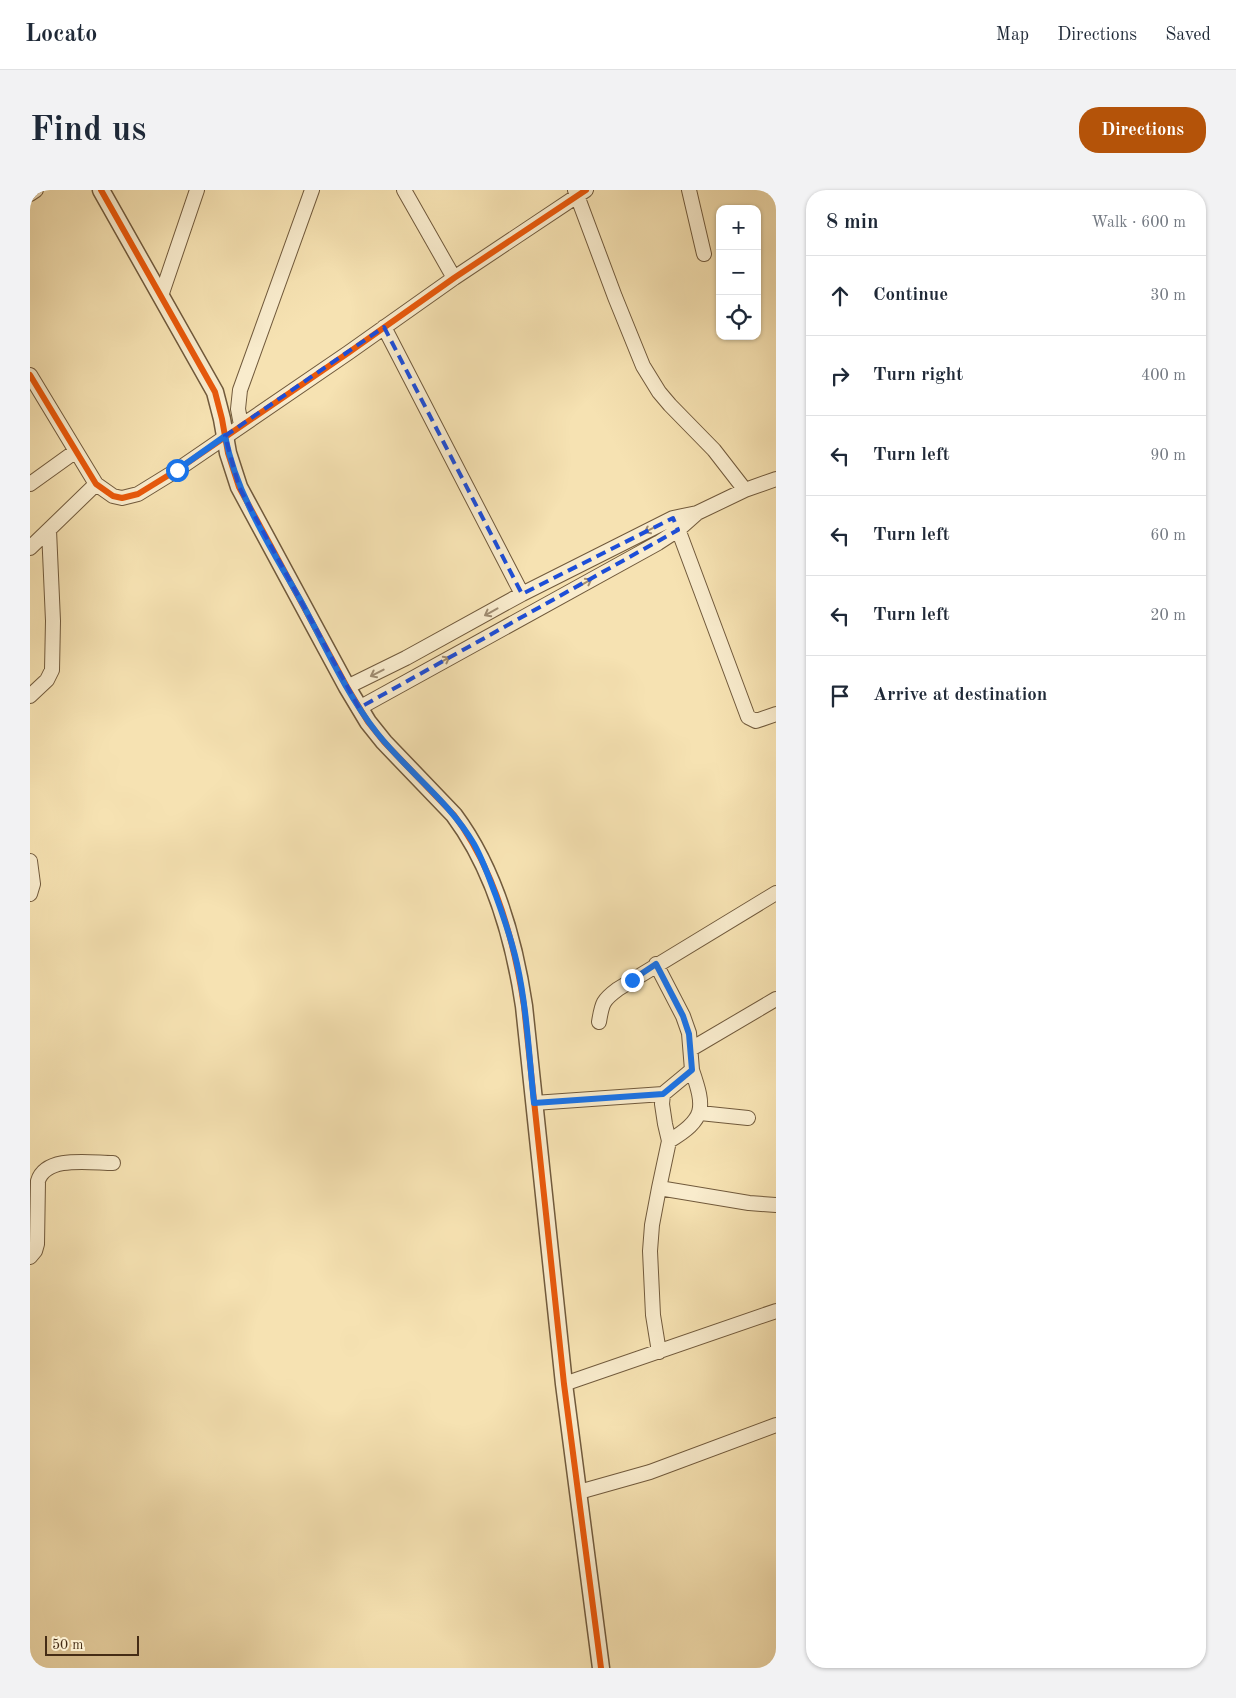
<!DOCTYPE html>
<meta charset="utf-8">
<style>
:root{--surface:#fff;--page:#f2f2f3;--text:#1f2937;--muted:#747a83;--line:#e0e1e3;--accent:#b45309}
body{margin:0;font-family:"Old Standard TT",serif;background:var(--page);color:var(--text)}
.controls{position:absolute;right:15px;top:15px;display:grid;overflow:hidden;border-radius:10px;box-shadow:0 1px 4px #0004}
.controls button{width:45px;height:45px;display:grid;place-items:center;padding:0;border:0;border-bottom:1px solid var(--line);background:var(--surface);color:var(--text);font:25px sans-serif}
.scale{position:absolute;left:15px;bottom:12px;width:94px;box-sizing:border-box;padding-left:5px;border:2px solid #452c15;border-top:0;font-size:14px;line-height:18px;white-space:nowrap;color:#452c15;-webkit-text-stroke:4px #f9eccd;paint-order:stroke}
.stop{position:absolute;width:15px;height:15px;margin:-11px;border:4px solid #1a73e8;border-radius:50%;background:#fff}
.stop.end{background:#1a73e8;border-color:#fff;box-shadow:0 1px 5px #0008}
.list{margin:0;padding:0;list-style:none}
h2{display:flex;justify-content:space-between;align-items:center;height:65px;margin:0;padding:0 20px;font-size:21px}
h2 small{font-size:16px;font-weight:400;color:var(--muted)}
.list li{display:grid;grid-template-columns:32px 1fr auto;gap:15px;align-items:center;box-sizing:border-box;height:80px;padding:0 20px;border-top:1px solid var(--line)}
.list b{display:block;font-size:19px;white-space:nowrap}
.list em{font-size:16px;font-style:normal;color:var(--muted)}
.icon{flex:none;width:28px;height:28px;fill:none;stroke:currentColor;stroke-width:2;stroke-linecap:round;stroke-linejoin:round}
.map{position:relative;flex:none;width:746px;height:1478px;overflow:hidden;border-radius:20px}
header{display:flex;align-items:center;gap:30px;box-sizing:border-box;height:70px;padding:0 25px;background:var(--surface);border-bottom:1px solid var(--line)}
header strong{font-size:24px}
nav{display:flex;gap:28px;margin-inline-start:auto;font-size:18px}
.intro{display:flex;align-items:center;justify-content:space-between;box-sizing:border-box;height:120px;padding:0 30px}
h1{margin:0;font-size:35px}
.button{padding:12px 22px;border-radius:20px;background:var(--accent);color:#fff;font-size:18px;font-weight:700}
main{display:flex;gap:30px;padding:0 30px}
aside{flex:1;background:var(--surface);border-radius:20px;box-shadow:0 1px 4px #0004}
.map>svg:first-child{display:block}
.lines{fill:none;stroke-linecap:round;stroke-linejoin:round}
.minor-casing{stroke:#715a3c;stroke-width:16}
.tertiary-casing{stroke:#715a3c;stroke-width:19}
.minor{stroke:#f9eccd;stroke-width:14}
.tertiary{stroke:#f9eccd;stroke-width:16}
.cycleway-casing{stroke:#f9eccd;stroke-width:9}
.cycleway{stroke:#e8590c;stroke-width:6}
.oneway{stroke:#9f8c71}
.route{stroke:#1a73e8;stroke-width:6}
.marked{fill:none;stroke:#1d4ed8;stroke-width:4;stroke-dasharray:10 6;stroke-linejoin:round}
</style>
<header>
<strong>Locato</strong>
<nav><a>Map</a><a>Directions</a><a>Saved</a></nav>
</header>
<div class="intro"><h1>Find us</h1><a class="button">Directions</a></div>
<main>
<div class="map">
<svg width="746" height="1478" viewBox="0 0 746 1478">
<rect width="100%" height="100%" fill="#f6e2b2"/>
<filter id="stains"><feTurbulence type="fractalNoise" baseFrequency=".004" numOctaves="4"/><feColorMatrix values="0 0 0 0 .2 0 0 0 0 .09 0 0 0 0 .02 0 0 0 .5 -.17"/></filter>
<radialGradient id="worn" r=".72"><stop offset=".6" stop-color="#630" stop-opacity="0"/><stop offset="1" stop-color="#630" stop-opacity=".3"/></radialGradient>
<g class="lines">
<!-- minor casing -->
<g class="minor-casing">
<path id="minor" d="M374 0 424 88
M545 0 585 107 613 176 629 202 640 215 684 260 715 300
M659 0 674 64
M0 4 6 0
M131 106 167 0
M354 137 492 404
M0 185 66 294 83 306 92 308 108 304 147 280 318 163 424 88 556 0
M211 235 208 219 210 200 282 0
M0 294 46 261
M645 331 718 527 726 531 746 524
M0 358 66 294
M317 497 376 468 492 404 643 328 667 323 715 300 746 289
M0 506 17 490 22 480 23 431 19 340
M329 518 628 353 648 340 666 324
M0 671 3 694 0 704
M569 832C572 813 573 810 588 799L746 703
M661 859 746 809
M504 913 633 904 662 880 659 843 653 826 626 774
M670 923 718 928
M639 951C676 929 675 918 662 880
M629 998 719 1013 746 1015
M0 1067 5 1061 7 1054 8 991C16 965 61 973 83 973
M629 1162 623 1125 620 1061 622 1035 629 998 639 951 635 934 632 914 633 904
M534 1194 746 1121
M549 1302 620 1282 746 1235"/>
</g>
<!-- tertiary casing -->
<g class="tertiary-casing">
<path id="tertiary" d="M71 0 185 202 192 229 198 263 209 297 317 497 338 532 354 552 424 625C465 680 484 749 494 816L534 1194 571 1478"/>
</g>
<!-- minor -->
<use href="#minor" class="minor"/>
<!-- tertiary -->
<use href="#tertiary" class="tertiary"/>
<!-- cycleway casing -->
<g class="cycleway-casing">
<path id="cycleway" d="M71 0 185 202 192 229 198 263 209 297 317 497 338 532 354 552 424 625C465 680 484 749 494 816L534 1194 571 1478
M0 185 66 294 83 306 92 308 108 304 147 280 318 163 424 88 556 0"/>
</g>
<!-- cycleway -->
<use href="#cycleway" class="cycleway"/>
</g>
<!-- one-way arrows -->
<defs><path id="oneway-shaft" d="M-6 0H5M1.5-3L5.5 0L1.5 3" fill="none" stroke-width="1.6" stroke-linecap="round" stroke-linejoin="round" transform="scale(1.25)"/></defs>
<g class="oneway">
<use href="#oneway-shaft" transform="translate(621 339) rotate(153)"/>
<use href="#oneway-shaft" transform="translate(555 393) rotate(-29)"/>
<use href="#oneway-shaft" transform="translate(461 422) rotate(151)"/>
<use href="#oneway-shaft" transform="translate(413 471) rotate(-29)"/>
<use href="#oneway-shaft" transform="translate(347 483) rotate(153)"/>
</g>
<g class="lines">
<!-- route -->
<path class="route" d="M147 280 195 246C207 307 242 359 272 413 295 456 317 505 347 543 378 582 419 611 444 654 453 670 459 688 466 706 474 728 482 751 487 774 497 819 499 867 504 913L633 904 662 880 659 844 653 826 626 774 602 790"/>
</g>
<!-- marked area -->
<path class="marked" d="M354 137 492 404 643 328 648 340 329 518 209 297 195 246Z"/>
<rect width="100%" height="100%" filter="url(#stains)"/>
<rect width="100%" height="100%" fill="url(#worn)"/>
</svg>
<div class="controls">
<button>+</button>
<button>−</button>
<button><svg class="icon" aria-label="locate" viewBox="0 0 24 24"><circle cx="12" cy="12" r="6"/><path d="M12 2v4M12 18v4M2 12h4M18 12h4"/></svg></button>
</div>
<div class="scale">50 m</div>
<div class="stop" style="left:147px;top:280px"></div>
<div class="stop end" style="left:602px;top:790px"></div>
</div>
<aside>
<h2>8 min<small>Walk · 600 m</small></h2>
<ul class="list">
<li><svg class="icon" aria-label="ahead" viewBox="0 0 24 24"><path d="M12 20V5M6 11l6-6 6 6"/></svg><div><b>Continue</b></div><em>30 m</em></li>
<li><svg class="icon" aria-label="right" viewBox="0 0 24 24"><path d="M7 20v-9h11M14 6l5 5-5 5"/></svg><div><b>Turn right</b></div><em>400 m</em></li>
<li><svg class="icon" aria-label="left" viewBox="0 0 24 24"><path d="M17 20v-9H6M10 6l-5 5 5 5"/></svg><div><b>Turn left</b></div><em>90 m</em></li>
<li><svg class="icon" aria-label="left" viewBox="0 0 24 24"><path d="M17 20v-9H6M10 6l-5 5 5 5"/></svg><div><b>Turn left</b></div><em>60 m</em></li>
<li><svg class="icon" aria-label="left" viewBox="0 0 24 24"><path d="M17 20v-9H6M10 6l-5 5 5 5"/></svg><div><b>Turn left</b></div><em>20 m</em></li>
<li><svg class="icon" aria-label="arrive" viewBox="0 0 24 24"><path d="M6 21V4h12l-3 4 3 4H6"/></svg><div><b>Arrive at destination</b></div></li>
</ul>
</aside>
</main>
